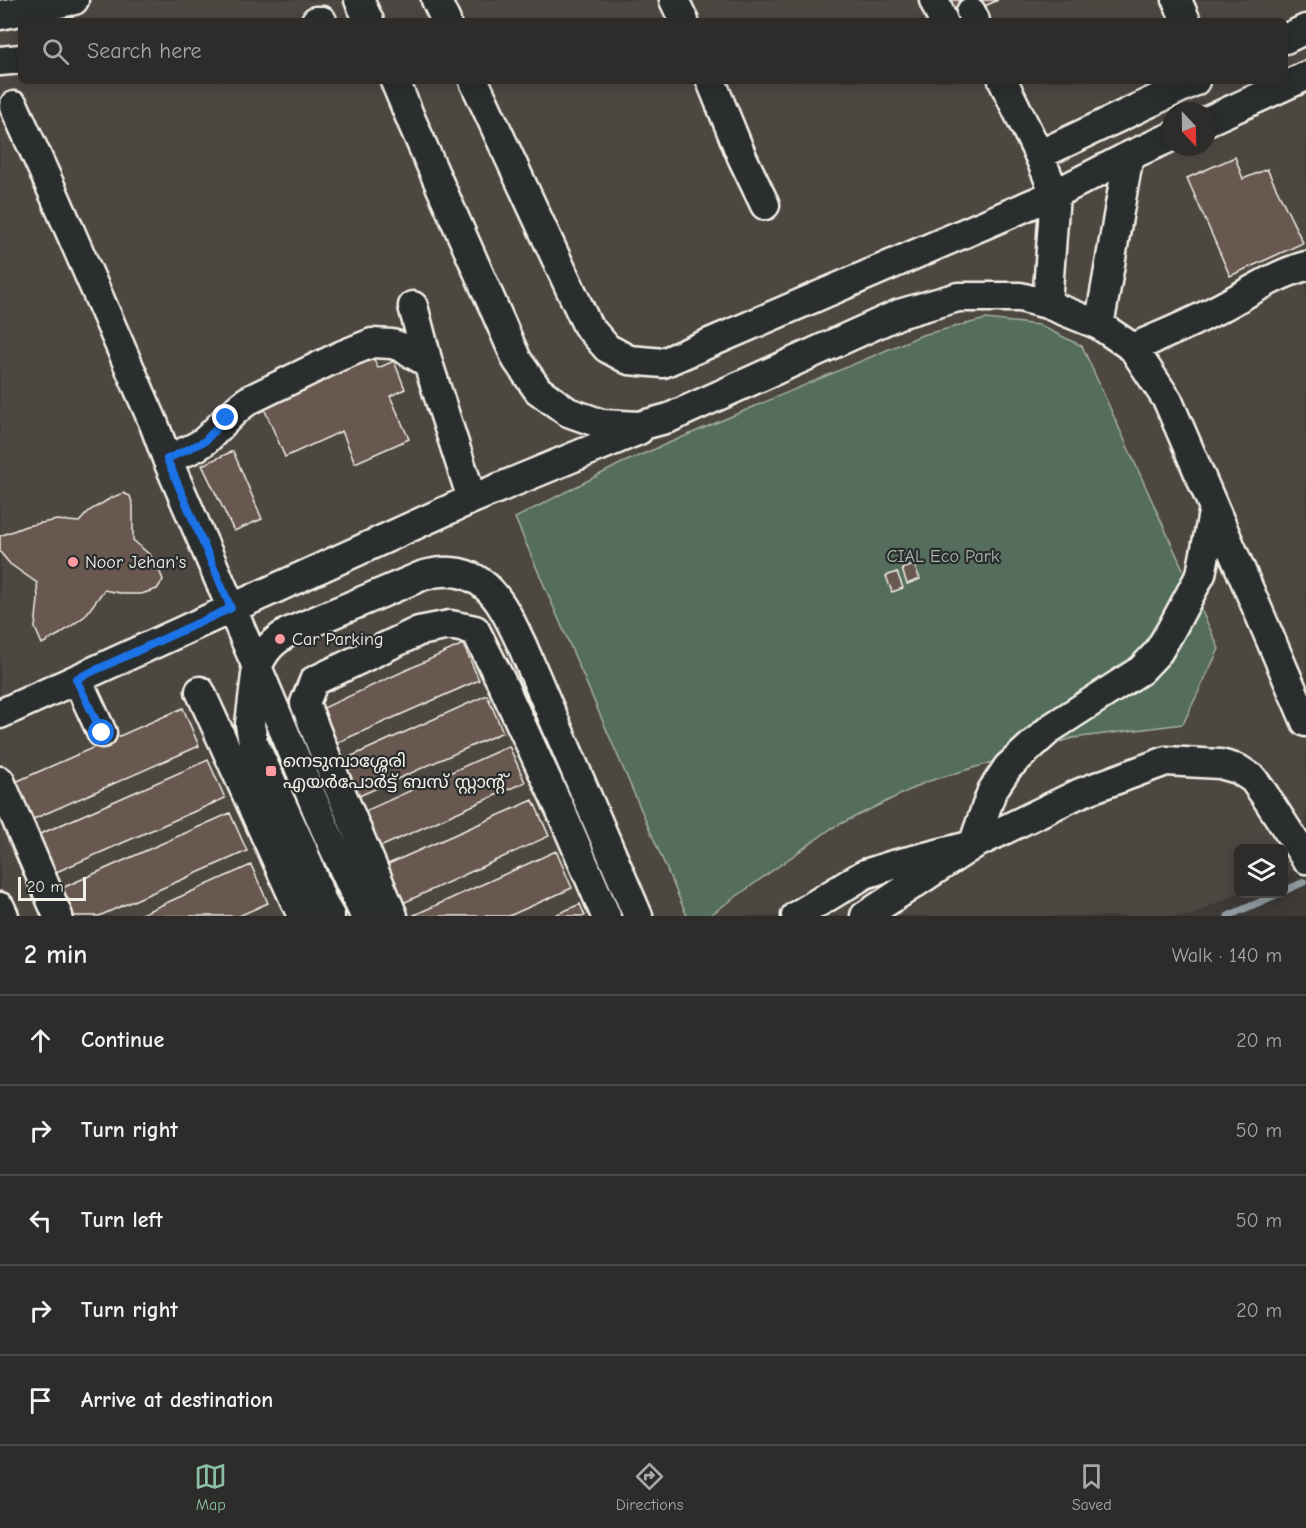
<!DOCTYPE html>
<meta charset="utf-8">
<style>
:root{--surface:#2e2c2a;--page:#363432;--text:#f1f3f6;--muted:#a7a7a8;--line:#494847;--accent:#8abfa5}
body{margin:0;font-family:"Comic Neue","Noto Sans Malayalam",sans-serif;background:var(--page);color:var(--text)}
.controls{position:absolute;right:18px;bottom:18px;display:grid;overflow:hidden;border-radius:9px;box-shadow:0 3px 15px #0003}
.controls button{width:54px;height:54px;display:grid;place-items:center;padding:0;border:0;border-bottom:2px solid var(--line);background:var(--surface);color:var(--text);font:30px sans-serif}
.compass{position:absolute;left:1162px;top:102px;width:54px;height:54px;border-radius:50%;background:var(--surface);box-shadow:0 3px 15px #0003;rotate:158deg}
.scale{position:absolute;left:18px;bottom:15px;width:68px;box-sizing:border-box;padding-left:6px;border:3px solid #f4f1e8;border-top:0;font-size:16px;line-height:21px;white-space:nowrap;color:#f4f1e8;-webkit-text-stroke:4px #2a2d2e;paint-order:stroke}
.stop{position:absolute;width:18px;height:18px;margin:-14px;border:4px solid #1a73e8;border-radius:50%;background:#fff}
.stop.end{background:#1a73e8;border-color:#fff;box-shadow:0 2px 6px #0008}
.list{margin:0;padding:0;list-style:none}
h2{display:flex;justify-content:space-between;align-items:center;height:78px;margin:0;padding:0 24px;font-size:26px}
h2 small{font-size:20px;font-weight:400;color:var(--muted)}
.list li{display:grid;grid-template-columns:39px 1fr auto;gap:18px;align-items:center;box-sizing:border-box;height:90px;padding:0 24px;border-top:2px solid var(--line)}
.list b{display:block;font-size:22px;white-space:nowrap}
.list em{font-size:20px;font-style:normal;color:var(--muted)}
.icon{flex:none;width:33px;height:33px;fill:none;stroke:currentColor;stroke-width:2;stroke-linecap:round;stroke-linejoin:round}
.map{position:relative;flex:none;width:1306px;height:916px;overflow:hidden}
.search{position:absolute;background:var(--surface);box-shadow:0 3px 15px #0003;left:18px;right:18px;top:18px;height:66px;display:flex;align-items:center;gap:15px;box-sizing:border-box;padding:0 21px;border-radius:9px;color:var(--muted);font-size:22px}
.sheet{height:528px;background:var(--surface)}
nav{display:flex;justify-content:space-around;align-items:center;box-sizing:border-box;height:84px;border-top:2px solid var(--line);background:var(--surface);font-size:16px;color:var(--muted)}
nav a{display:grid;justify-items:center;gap:3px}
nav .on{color:var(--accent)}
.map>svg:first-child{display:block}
.built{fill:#4d4642;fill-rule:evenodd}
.green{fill:#546d5c;stroke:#a4afa2;stroke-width:1.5}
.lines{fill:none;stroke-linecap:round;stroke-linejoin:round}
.stream{stroke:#8f9b9f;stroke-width:7}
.building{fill:#685850;stroke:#f4f1e8;stroke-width:1.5}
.minor-casing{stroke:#f4f1e8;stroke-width:33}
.minor{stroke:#2a2d2e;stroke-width:28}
.route{stroke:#1a73e8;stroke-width:8}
.poi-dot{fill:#ff9aa2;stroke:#2a2d2e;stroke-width:2}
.labels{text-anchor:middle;stroke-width:4.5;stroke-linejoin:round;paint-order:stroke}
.park-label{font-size:18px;fill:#acb6a9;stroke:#2a2d2e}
.poi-label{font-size:18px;fill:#f4f1e8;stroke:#2a2d2e;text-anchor:start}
</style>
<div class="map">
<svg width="1306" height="916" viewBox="0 0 1306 916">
<rect width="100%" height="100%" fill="#3d3a38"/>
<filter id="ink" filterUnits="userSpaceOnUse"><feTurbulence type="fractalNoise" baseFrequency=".0167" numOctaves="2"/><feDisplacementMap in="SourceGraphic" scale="12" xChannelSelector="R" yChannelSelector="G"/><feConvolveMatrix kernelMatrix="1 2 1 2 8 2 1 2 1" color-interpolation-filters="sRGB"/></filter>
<g filter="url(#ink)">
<!-- built -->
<path class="built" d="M0 0H1306V867L1284 874V848H1238V893L1189 916H0ZM21 21H1285V81H21ZM1171 111H1207V147H1171Z"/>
<!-- green -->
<path class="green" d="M986 319 1039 325 1082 346 1219 649 1183 724 1073 738 926 782 832 828 709 916H687L515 518 622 463 922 335Z"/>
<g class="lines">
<!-- stream -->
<path class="stream" d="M1284 891 1304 882
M1228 916 1278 894"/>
</g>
<!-- building -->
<path class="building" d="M937 0H998L952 21Z
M1235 157 1243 179 1267 169 1303 243 1230 276 1187 178Z
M373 357 378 368 394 361 405 389 390 396 409 439 355 463 342 431 285 457 263 406Z
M233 451 262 519 234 531 202 465Z
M123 493 130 496 133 506V540L151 556 158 567 163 580 157 589 141 594H125L104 590 85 616 60 634 42 644 35 628 38 599 37 583 10 564 0 552V536L26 526 57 520 79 522 89 511 111 498Z
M914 565 920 579 907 584 902 569Z
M897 572 903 588 892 592 886 576Z
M463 644 479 680 334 744 319 710Z
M487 695 503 732 357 797 341 761Z
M183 708 199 746 29 821 13 783Z
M509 746 525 782 380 847 363 812Z
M208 760 225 798 54 873 38 835Z
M533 800 549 836 403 903 386 865Z
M230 813 247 851 99 916H72L60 889Z
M556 851 572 888 509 916H412Z
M251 865 268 903 239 916H137Z
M580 904 585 916H553Z"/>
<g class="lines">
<!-- minor casing -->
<g class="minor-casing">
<path id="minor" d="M359 0 369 21
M436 0 446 21
M674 0 684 21
M934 0 943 21
M1177 0 1186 21
M971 12 975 21
M0 15 74 0
M316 21H322
M1285 39 1306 29
M0 61 21 59
M395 81 412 122 517 360 538 390 568 412 602 424 639 426 669 418 899 314 958 297H1020L1047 304 1099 325 1133 348 1168 401 1306 722
M474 81 587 325 607 348 629 360 663 363 1055 194 1129 156 1171 137
M711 81 742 157 765 205
M1003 81 1039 155 1055 194 1047 304
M14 106 56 199 154 424 167 459 257 667 250 724 253 742 301 846 323 904 330 916
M1207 121 1306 76
M1039 155 1195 81
M413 306 428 363
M1099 325C1110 269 1118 212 1129 156
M1133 348C1160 336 1188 325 1214 311 1244 296 1273 275 1306 266
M167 459C179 454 196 449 206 440 221 426 232 411 249 400L340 356 372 343 392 344 401 347 428 363 472 499
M77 679 102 733
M200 691 302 916
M0 714 472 499 639 430
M0 781 58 916
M0 907 4 916
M365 916 324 826 257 667C265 650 271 643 287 633L424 575C430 574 436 572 442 572 489 569 505 610 522 645L638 916
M393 916 326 757 305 703 314 681 419 631 450 625 475 630 501 681 561 811 606 916
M796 916 865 874 893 865 973 845 992 791 1008 767 1051 728 1141 670 1158 652 1171 630 1201 574 1214 508
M865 916 973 845 1080 793 1166 761 1220 764 1238 769 1253 779 1264 794 1306 859"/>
</g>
<!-- minor -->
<use href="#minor" class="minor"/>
</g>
</g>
<g class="lines" filter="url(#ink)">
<!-- route -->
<path class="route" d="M102 733 76 679 231 608 167 459 205 441 226 418"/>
</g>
<!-- markers -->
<g class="poi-dot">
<circle cx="73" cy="562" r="6"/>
<circle cx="280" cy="639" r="6"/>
<rect x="265" y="765" width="12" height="12" rx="3"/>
</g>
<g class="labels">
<!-- park labels -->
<g class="park-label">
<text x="943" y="562">CIAL Eco Park</text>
</g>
<!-- poi labels -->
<g class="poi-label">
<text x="85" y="568">Noor Jehan's</text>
<text x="292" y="645">Car Parking</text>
<text x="283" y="767">നെടുമ്പാശ്ശേരി<tspan x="283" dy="21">എയർപോർട്ട് ബസ് സ്റ്റാന്റ്</tspan></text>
</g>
</g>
</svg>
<div class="controls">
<button><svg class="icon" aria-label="layers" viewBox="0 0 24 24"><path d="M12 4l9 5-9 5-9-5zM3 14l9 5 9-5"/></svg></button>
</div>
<svg class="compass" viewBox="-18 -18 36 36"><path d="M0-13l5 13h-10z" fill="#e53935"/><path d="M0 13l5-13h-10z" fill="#a7a7a8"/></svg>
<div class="scale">20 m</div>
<div class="stop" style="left:102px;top:733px"></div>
<div class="stop end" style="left:226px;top:418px"></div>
<div class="search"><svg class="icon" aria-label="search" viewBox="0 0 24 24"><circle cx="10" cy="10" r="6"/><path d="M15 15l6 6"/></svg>Search here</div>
</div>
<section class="sheet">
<h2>2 min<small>Walk · 140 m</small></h2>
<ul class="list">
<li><svg class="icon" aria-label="ahead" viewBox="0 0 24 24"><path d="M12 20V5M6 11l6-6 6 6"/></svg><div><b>Continue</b></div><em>20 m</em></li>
<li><svg class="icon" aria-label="right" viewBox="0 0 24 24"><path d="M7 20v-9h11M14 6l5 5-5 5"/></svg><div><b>Turn right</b></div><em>50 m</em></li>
<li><svg class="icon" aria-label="left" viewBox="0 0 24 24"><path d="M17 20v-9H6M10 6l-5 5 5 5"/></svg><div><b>Turn left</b></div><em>50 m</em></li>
<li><svg class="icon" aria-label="right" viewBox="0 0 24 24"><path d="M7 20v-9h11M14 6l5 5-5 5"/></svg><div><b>Turn right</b></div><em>20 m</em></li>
<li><svg class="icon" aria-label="arrive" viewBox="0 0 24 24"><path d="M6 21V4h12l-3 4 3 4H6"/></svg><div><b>Arrive at destination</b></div></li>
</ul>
</section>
<nav>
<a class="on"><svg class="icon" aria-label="map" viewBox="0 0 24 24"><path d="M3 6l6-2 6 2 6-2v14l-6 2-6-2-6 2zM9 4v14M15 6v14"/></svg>Map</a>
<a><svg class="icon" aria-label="directions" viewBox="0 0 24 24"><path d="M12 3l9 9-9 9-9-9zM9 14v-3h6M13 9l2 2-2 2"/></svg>Directions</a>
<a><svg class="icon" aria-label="saved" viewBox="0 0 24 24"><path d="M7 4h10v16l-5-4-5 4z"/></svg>Saved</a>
</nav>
